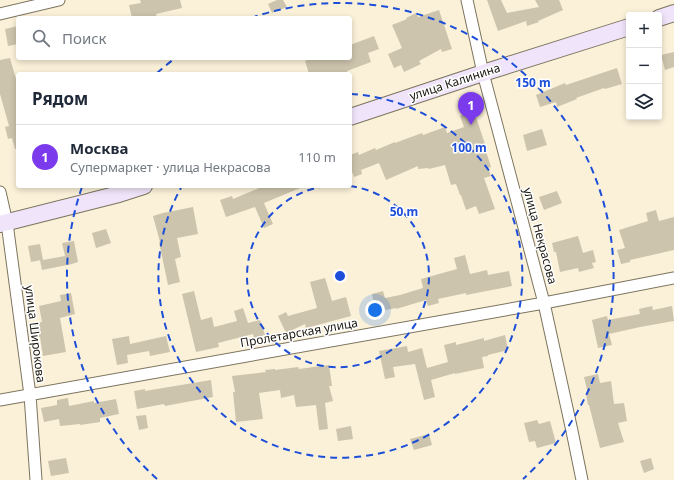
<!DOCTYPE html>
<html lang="ru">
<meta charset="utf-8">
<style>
:root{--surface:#fff;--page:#f6f6f7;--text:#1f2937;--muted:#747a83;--line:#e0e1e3;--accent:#7c3aed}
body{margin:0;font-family:"Noto Sans",sans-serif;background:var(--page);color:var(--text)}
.controls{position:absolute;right:12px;top:12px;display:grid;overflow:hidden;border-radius:4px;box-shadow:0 2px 6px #0003}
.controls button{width:36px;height:36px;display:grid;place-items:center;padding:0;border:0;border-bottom:1px solid var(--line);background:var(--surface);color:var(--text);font:20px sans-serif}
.you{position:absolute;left:375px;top:310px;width:14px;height:14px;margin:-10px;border:3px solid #fff;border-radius:50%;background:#1a73e8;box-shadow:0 0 0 6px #1a73e833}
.badge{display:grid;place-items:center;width:26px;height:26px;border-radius:50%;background:var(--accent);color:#fff;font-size:13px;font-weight:700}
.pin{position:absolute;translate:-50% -33px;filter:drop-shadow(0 1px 2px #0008)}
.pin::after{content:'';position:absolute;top:21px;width:14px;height:12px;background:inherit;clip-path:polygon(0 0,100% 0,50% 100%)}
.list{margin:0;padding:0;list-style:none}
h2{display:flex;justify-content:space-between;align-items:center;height:52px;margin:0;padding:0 16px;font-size:17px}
h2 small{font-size:13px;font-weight:400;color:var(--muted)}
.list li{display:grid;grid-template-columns:26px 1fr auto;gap:12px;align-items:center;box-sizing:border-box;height:64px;padding:0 16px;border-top:1px solid var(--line)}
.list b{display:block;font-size:15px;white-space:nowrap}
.list p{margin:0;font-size:13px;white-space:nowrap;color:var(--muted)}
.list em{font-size:13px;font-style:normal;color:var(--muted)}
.icon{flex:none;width:22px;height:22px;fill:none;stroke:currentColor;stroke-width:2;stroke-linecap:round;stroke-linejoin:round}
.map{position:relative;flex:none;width:674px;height:480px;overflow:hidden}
.search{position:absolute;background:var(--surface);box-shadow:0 2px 6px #0003;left:16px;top:16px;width:336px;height:44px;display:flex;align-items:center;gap:10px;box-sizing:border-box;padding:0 14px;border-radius:4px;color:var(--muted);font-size:15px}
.panel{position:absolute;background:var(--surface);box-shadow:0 2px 6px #0003;left:16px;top:72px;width:336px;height:116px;border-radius:4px}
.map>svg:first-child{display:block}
.building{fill:#cdc4ad}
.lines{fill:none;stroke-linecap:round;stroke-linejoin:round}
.street-casing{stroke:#7c745f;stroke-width:13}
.secondary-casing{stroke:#7c745f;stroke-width:18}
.street{stroke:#fff;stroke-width:11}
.secondary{stroke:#efe4f9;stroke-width:16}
.ring{fill:none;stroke:#1d4ed8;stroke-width:2;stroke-dasharray:7 5}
.labels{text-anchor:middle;stroke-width:3;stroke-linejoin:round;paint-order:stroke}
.street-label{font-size:12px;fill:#1a170f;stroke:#fff}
.centre{fill:#1d4ed8;stroke:#fff;stroke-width:2}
.ring-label{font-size:12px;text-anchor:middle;font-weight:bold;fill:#1d4ed8;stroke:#fff;stroke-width:3;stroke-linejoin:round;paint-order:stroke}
</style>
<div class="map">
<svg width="674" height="480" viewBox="0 0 674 480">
<rect width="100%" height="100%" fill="#fbf1d9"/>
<!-- building -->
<path class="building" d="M140 0H180L182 8 156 14 157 18H132L129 5 141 3Z
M277 0H283L287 7 272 13 268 4Z
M487 0H501L507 13 539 7 535 0H559L563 10 538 21 539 22 527 26 526 21 498 31Z
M439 10 452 49 442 52 441 49 419 61 421 64 404 72 401 65 394 68 388 54 402 48 392 25 407 19 406 18 416 13 418 17Z
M18 26V44L8 46 5 29Z
M374 36 379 49 368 53 371 62 347 71 348 74H309L305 61 313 58H350V45Z
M674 52V67L665 70 661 55Z
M10 58 18 86V149H15L12 138 8 139 5 127 9 126 0 94V60Z
M617 68 622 84 605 89 604 88 576 98 577 99 557 107 556 102 540 107 536 95 565 83 566 85Z
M474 111 485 144 484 145 491 167 488 168 491 176 484 178 495 209 479 214 476 206 466 210 461 195H460L456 184 451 185 445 165 429 169 428 168 418 169V166L386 180 379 163 361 170 362 174 354 177 350 166V155L358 152 359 155 375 148 376 150 395 142V143L422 133 423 135 445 127 447 133 464 127 460 116Z
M542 129 547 145 527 151 523 135Z
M264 186H305L264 203 273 224 264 228 255 207 226 217 220 200 232 196 233 199Z
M557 191 562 203 544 210 539 197Z
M193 207 198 234 177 238 181 257 175 259 180 282 168 285 159 242H160L153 216 163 213Z
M656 210 659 221 674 217V250L630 260V262L621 264 617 250 625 248 619 230 648 221 646 213Z
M106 229 111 243 96 248 92 233Z
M578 236 583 253 593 250 596 262 592 263 594 268 579 272 578 268 560 272 556 252H554L552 243Z
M74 241 78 262 72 264 42 270 40 260H41L31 262 28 246 40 244 43 260 65 256 62 243Z
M465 255 470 274 487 270 488 275 509 271 512 286 466 295V293L438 299 439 303 428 306 426 300 396 309V308L376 312 372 294 383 291 385 298 400 295 423 288 421 279 457 269 454 258Z
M325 278 332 301 346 297 351 316 306 328 305 324 286 333 278 316 286 312 288 316 317 308 310 282Z
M194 291 201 320 212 317 214 327 237 321 234 311 243 308 248 323 260 320 265 335 254 338 253 334 218 343 219 347 196 352 182 294Z
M71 293 75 314 60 318 66 352 43 356 40 337 34 338 31 324 42 322 39 306 61 301 60 295Z
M652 306 653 310 672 306 674 321 640 327 609 334 612 345 598 348 592 320 607 316 608 320 640 314 639 309Z
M505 335 508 350 488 355V356L482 357 484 368 455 374V373L431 380 435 397 424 400 415 364 393 367 395 377 385 379 379 351 407 346 408 352 422 348 427 368 448 362 444 345 456 342V345L484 338V341Z
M129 336 130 344 166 336 170 352 150 356 149 351 127 355 128 363 117 365 112 339Z
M329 365 332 386H329L333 401 325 403 328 429 319 430 316 405 296 407 294 395 281 398 280 390 259 393 263 419 236 422 233 392H235L232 376 266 372 265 370 275 369V370L298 367 299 369Z
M598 374 600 383 611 381 614 404 624 403 627 421 618 423 624 442 600 448 589 405H588L586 394H588L584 377Z
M211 380 213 397 165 406 164 404 137 409 134 391 145 389V391Z
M68 398 69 406 94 401V403L116 399 119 414 100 418V422L80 425V424L60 426 59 419 44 422 41 408 57 405V400Z
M146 415 148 428 139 430 136 416Z
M537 420 539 424 550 421 556 443 537 448 535 441 529 442 524 423Z
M351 426 353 439 338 441 336 429Z
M429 434 432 445 414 450 410 439Z
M66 458 69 473 51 476 48 461Z
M651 458 654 469 644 473 640 461Z"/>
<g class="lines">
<!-- street casing -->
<g class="street-casing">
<path id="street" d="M467 0 483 73 544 303 572 431 582 480
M0 14 59 0
M0 192 7 223 30 395 36 480
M0 400 544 303 674 278"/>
</g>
<!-- secondary casing -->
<g class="secondary-casing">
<path id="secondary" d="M659 18 674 13
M350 117 483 73 629 27
M0 224 119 194 144 186"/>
</g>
<!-- street -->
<use href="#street" class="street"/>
<!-- secondary -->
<use href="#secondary" class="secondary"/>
</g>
<!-- distance rings -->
<g class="ring">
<path d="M350 186A91 91 0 1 1 326 186"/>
<path d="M351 94A182 182 0 1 1 182 186"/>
<path d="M157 479A273 273 0 0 1 82 187M157 73A273 273 0 0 1 174 59M251 18A273 273 0 0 1 523 479"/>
</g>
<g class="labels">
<!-- street labels -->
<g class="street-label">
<text transform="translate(455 82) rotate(-18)" y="4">улица Калинина</text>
<text transform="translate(540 236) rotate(75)" y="4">улица Некрасова</text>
<text transform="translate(299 333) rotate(-10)" y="4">Пролетарская улица</text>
<text transform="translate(35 334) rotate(83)" y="4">улица Широкова</text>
</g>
</g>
<circle cx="340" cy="276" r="6" class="centre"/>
<g class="ring-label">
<text x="533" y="87">150 m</text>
<text x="469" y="152">100 m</text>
<text x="404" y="216">50 m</text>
</g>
</svg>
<div class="controls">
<button>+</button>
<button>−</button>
<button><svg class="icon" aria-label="layers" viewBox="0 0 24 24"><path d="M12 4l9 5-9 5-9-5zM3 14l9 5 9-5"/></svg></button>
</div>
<div class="you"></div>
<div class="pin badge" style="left:471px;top:125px">1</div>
<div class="search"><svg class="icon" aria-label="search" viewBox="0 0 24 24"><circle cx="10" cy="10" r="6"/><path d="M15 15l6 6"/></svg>Поиск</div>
<section class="panel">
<h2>Рядом<small></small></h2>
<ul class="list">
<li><span class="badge">1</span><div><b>Москва</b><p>Супермаркет · улица Некрасова</p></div><em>110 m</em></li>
</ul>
</section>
</div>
